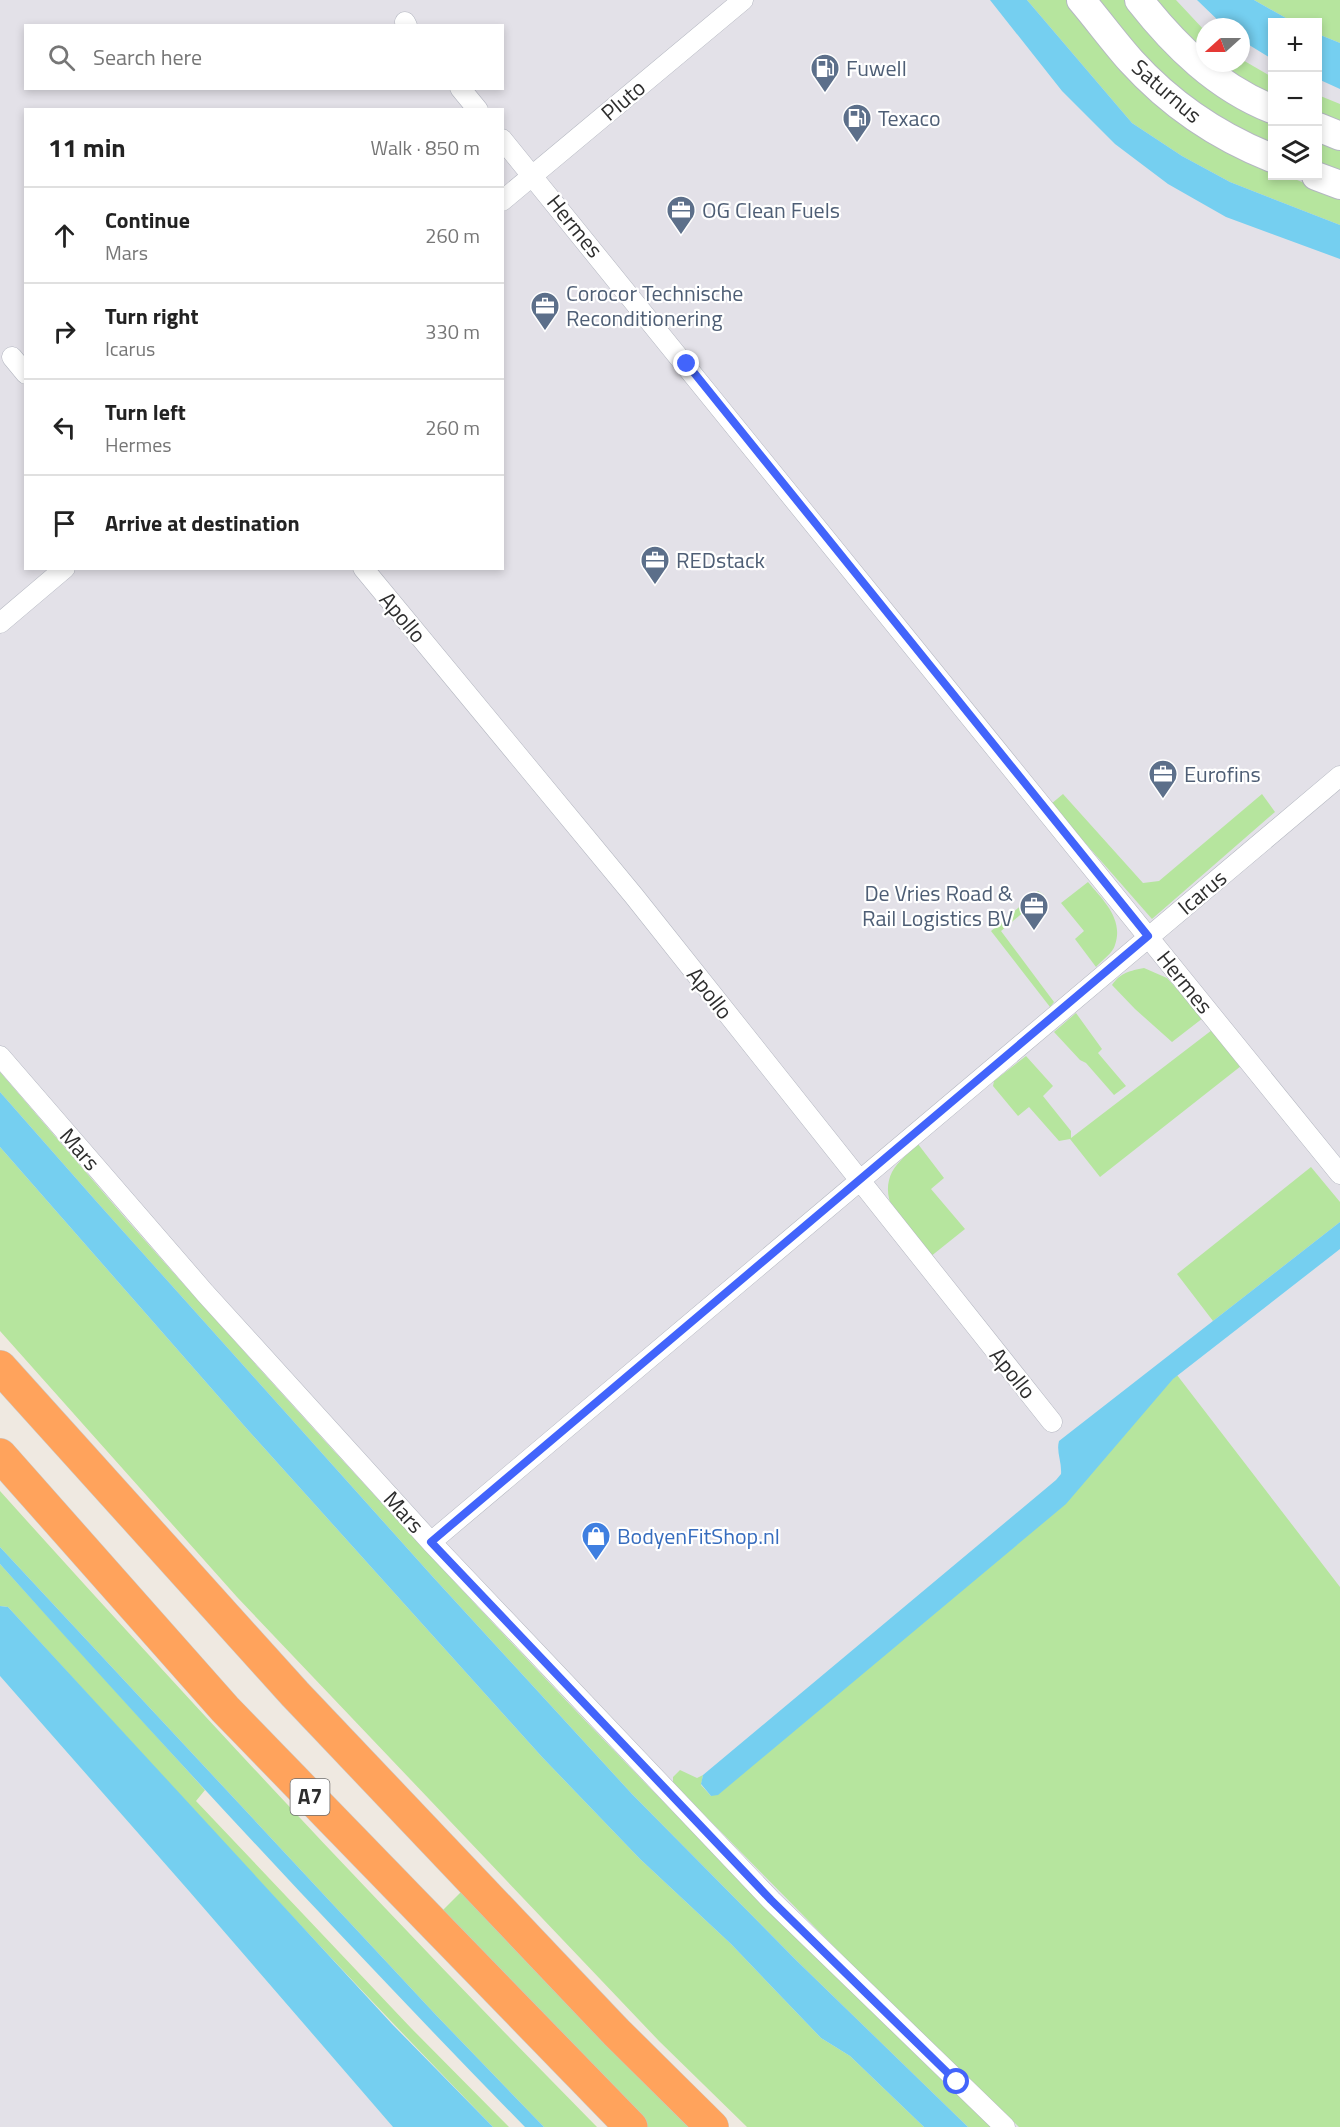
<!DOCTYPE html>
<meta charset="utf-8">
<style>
:root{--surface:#fff;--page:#f6f6f6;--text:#222;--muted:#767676;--line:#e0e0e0}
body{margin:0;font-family:"Titillium Web",sans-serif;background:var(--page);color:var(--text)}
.controls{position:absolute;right:18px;top:18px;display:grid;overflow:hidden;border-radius:0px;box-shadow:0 3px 9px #0003}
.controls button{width:54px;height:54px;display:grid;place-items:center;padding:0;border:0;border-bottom:2px solid var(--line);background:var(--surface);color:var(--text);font:30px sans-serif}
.compass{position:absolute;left:1196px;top:18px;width:54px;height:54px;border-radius:50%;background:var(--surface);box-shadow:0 3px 9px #0003;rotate:249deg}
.stop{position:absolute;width:18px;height:18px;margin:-14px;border:4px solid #4264fb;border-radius:50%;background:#fff}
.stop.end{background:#4264fb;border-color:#fff;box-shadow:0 2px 6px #0008}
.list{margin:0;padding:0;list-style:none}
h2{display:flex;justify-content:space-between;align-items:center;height:78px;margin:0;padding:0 24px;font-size:26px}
h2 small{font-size:20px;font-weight:400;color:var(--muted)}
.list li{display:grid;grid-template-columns:39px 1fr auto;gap:18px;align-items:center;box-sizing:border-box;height:96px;padding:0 24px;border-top:2px solid var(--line)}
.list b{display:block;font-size:22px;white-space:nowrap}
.list p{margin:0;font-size:20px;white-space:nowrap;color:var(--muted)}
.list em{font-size:20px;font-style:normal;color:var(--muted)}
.icon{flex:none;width:33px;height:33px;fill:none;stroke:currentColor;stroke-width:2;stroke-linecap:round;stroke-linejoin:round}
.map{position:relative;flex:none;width:1340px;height:2127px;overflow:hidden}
.search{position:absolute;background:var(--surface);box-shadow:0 3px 9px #0003;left:24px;top:24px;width:480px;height:66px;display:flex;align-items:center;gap:15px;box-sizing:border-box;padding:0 21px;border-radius:0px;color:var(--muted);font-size:22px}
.panel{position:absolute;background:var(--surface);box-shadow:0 3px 9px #0003;left:24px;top:108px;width:480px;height:462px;border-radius:0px}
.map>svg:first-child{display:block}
.industrial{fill:#e3e1e8;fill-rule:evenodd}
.green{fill:#b6e59e}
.water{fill:#75cff0}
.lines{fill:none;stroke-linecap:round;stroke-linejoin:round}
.minor-casing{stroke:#b4b7c1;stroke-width:21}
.secondary-casing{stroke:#b4b7c1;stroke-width:30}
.motorway-casing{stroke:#c9c9c9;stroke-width:34}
.minor{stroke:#fff;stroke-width:20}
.secondary{stroke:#fff;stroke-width:28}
.motorway{stroke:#ffa35c;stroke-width:33}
.route{stroke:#4264fb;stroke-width:8}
.labels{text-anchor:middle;stroke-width:4.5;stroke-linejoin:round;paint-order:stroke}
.shield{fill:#fff;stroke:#6d6d6d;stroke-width:1.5}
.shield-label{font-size:21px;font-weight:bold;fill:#2e2e2e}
.service-label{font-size:22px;fill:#4e5e75;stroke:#fff;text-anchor:start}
.street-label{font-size:22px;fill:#2e2e2e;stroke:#fff}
.shop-label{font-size:22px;fill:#366cbe;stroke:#fff;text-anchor:start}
</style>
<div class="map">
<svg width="1340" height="2127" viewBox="0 0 1340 2127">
<rect width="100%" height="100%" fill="#efe9e1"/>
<!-- industrial -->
<path class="industrial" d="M0 0H1340V2127H958L0 1112ZM1272 22H1318V176H1272ZM26 26H502V88H26ZM1205 27H1241V63H1205ZM26 110H502V568H26Z
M0 1676 189 1891 393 2127H0Z"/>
<!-- green -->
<path class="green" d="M1027 0H1067L1091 29 1272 170V176H1287L1340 197V225L1230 182 1182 156 1132 123Z
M1095 0H1125L1272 121V146L1248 136 1163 79Z
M1153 0H1176L1205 31V54Z
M1254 0H1340V43L1318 34V22H1293Z
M1241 59 1272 77V97L1216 63H1241Z
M1318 95 1340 104V125L1318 116Z
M1318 139 1340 148V172L1318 164Z
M1063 794 1143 883 1159 881 1262 794 1275 812 1152 919 1051 804Z
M1088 882C1103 900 1124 919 1115 945 1113 953 1101 961 1096 967L1075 939 1084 931 1061 903Z
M1038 891 1044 895 1001 931 1054 1002 1050 1007 991 931Z
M1144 968 1167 978 1203 1018 1172 1042 1135 1009 1112 985C1121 972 1130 971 1144 968Z
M1076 1013 1102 1049 1098 1053 1126 1086 1114 1095 1086 1063 1080 1060 1054 1032Z
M1212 1030 1241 1066 1100 1177 1070 1139 1059 1141 1029 1107 1018 1116 993 1086 994 1081 1026 1056 1053 1086 1043 1096 1071 1131V1138Z
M0 1072C68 1151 135 1231 205 1308 457 1590 717 1866 991 2127H968L796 1960 632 1794 433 1577 96 1201 0 1092Z
M918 1144 944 1178 931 1189 965 1229 930 1257C911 1234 876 1205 892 1172 898 1161 909 1153 918 1144Z
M0 1147 247 1429 542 1757 640 1859 731 1944 821 2038 850 2056 924 2127H747L659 2041 237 1597 0 1331Z
M1311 1167 1340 1202V1222L1213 1321 1177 1274Z
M1177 1375 1340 1587V2127H1019L864 1977 673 1783V1777L680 1770 697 1778 703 1775 701 1785 711 1796Z
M0 1491C194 1707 393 1920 597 2127H544L436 2015 0 1547Z
M0 1564 205 1790 196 1801 411 2028 509 2127H493C327 1957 168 1782 8 1607L0 1606Z
M462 1891 694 2127H645L439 1914Z"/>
<!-- water -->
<path class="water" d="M990 0H1027L1132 123 1182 156 1230 182 1340 225V259L1226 217 1168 184 1115 144 1062 91Z
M1197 0H1254L1293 22H1272V59L1241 40V27H1225Z
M1318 34 1340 43V89L1318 79Z
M0 1092 96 1201 433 1577 632 1794 796 1960 968 2127H924L850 2056 821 2038 731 1944 640 1859 542 1757 247 1429 0 1147Z
M1340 1222V1249L1173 1379 1066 1504 718 1795 711 1796 701 1784 703 1775 1056 1480 1061 1474C1062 1462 1056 1452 1059 1441Z
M0 1547 436 2015 544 2127H525C346 1944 171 1755 0 1564Z
M0 1606 8 1607 392 2024 493 2127H393L189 1891 0 1676Z"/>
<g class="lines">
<!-- minor casing -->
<g class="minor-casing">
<path id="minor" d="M405 22 407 26
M460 88 478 110
M502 139 1340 1174
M502 201 743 0
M12 357 26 374
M363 568 634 896 1052 1422
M0 623 65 568
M0 1056 205 1293 431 1542 771 1900 1005 2127
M431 1542 1340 776"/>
</g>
<!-- secondary casing -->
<g class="secondary-casing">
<path id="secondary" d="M1081 0C1098 20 1114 42 1131 61 1170 104 1219 137 1272 158
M1139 0C1175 46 1217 87 1272 109
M1318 127 1340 136
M1316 176 1340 185"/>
</g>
<!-- motorway casing -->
<g class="motorway-casing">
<path id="motorway" d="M0 1367 295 1694 616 2032 712 2127
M0 1455 225 1709 631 2127"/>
</g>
<!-- minor -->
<use href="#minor" class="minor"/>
<!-- secondary -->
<use href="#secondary" class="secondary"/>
<!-- motorway -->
<use href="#motorway" class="motorway"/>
</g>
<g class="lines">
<!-- route -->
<path class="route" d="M687 364 1148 936 431 1542 771 1900 957 2082"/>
</g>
<!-- icons -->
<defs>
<g id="fuel-pin" transform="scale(1.5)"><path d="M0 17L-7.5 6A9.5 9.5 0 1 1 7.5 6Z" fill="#5c6f8a" stroke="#fff"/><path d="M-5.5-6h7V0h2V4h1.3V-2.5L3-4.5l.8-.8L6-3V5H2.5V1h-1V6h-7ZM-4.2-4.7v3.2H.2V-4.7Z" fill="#fff"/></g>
<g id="office-pin" transform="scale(1.5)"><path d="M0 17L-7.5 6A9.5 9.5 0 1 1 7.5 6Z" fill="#5c6f8a" stroke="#fff"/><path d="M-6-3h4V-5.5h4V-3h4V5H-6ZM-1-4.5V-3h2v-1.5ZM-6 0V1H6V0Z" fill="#fff"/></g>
<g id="shop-pin" transform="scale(1.5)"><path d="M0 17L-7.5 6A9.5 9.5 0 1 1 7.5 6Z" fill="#3f7fe0" stroke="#fff"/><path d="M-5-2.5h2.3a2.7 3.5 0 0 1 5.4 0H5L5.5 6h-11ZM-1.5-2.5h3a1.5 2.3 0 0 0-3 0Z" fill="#fff"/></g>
</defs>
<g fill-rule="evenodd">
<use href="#fuel-pin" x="825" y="68"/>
<use href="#fuel-pin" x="857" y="118"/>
<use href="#office-pin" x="681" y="210"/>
<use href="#office-pin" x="545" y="306"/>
<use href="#office-pin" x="655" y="560"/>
<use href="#office-pin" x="1163" y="774"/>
<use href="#office-pin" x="1034" y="906"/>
<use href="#shop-pin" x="596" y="1536"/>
</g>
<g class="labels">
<!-- shield labels -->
<rect class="shield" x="290.5" y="1779" width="39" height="36" rx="4.5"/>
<g class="shield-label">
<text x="310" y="1804">A7</text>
</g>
<!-- service labels -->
<g class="service-label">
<text x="846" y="76">Fuwell</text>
<text x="878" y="126">Texaco</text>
<text x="702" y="218">OG Clean Fuels</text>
<text x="566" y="301">Corocor Technische<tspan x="566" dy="25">Reconditionering</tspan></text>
<text x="676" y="568">REDstack</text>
<text x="1184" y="782">Eurofins</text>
<text x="1013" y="901" text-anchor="end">De Vries Road &amp;<tspan x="1013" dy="25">Rail Logistics BV</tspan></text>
</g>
<!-- street labels -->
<g class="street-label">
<text transform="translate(1167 91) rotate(41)" y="8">Saturnus</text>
<text transform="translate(623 100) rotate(-40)" y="8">Pluto</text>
<text transform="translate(575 226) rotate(51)" y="8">Hermes</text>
<text transform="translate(403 617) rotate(50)" y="8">Apollo</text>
<text transform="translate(1202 892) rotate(-40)" y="8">Icarus</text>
<text transform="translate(1185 982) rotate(51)" y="8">Hermes</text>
<text transform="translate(710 993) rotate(52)" y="8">Apollo</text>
<text transform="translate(80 1149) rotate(49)" y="8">Mars</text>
<text transform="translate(1013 1373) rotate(51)" y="8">Apollo</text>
<text transform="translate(404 1512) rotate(48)" y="8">Mars</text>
</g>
<!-- shop labels -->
<g class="shop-label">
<text x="617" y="1544">BodyenFitShop.nl</text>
</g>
</g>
</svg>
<div class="controls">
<button>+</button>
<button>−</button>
<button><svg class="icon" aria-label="layers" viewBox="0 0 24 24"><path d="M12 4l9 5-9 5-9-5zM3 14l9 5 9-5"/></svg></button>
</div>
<svg class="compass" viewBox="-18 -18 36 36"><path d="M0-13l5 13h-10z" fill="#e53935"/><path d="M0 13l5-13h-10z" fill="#767676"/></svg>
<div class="stop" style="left:957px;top:2082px"></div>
<div class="stop end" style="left:687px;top:364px"></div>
<div class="search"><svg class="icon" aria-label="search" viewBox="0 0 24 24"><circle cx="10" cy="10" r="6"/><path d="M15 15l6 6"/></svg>Search here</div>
<section class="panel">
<h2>11 min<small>Walk · 850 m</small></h2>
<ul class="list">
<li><svg class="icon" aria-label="ahead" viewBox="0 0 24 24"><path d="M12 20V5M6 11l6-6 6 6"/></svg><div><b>Continue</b><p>Mars</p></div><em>260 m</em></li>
<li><svg class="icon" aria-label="right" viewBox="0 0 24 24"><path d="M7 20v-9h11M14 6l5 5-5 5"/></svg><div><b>Turn right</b><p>Icarus</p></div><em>330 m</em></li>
<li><svg class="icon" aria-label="left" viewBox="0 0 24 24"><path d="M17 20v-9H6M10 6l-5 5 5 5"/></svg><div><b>Turn left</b><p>Hermes</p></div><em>260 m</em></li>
<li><svg class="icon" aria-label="arrive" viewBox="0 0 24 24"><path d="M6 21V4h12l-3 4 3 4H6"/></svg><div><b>Arrive at destination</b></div></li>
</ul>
</section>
</div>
